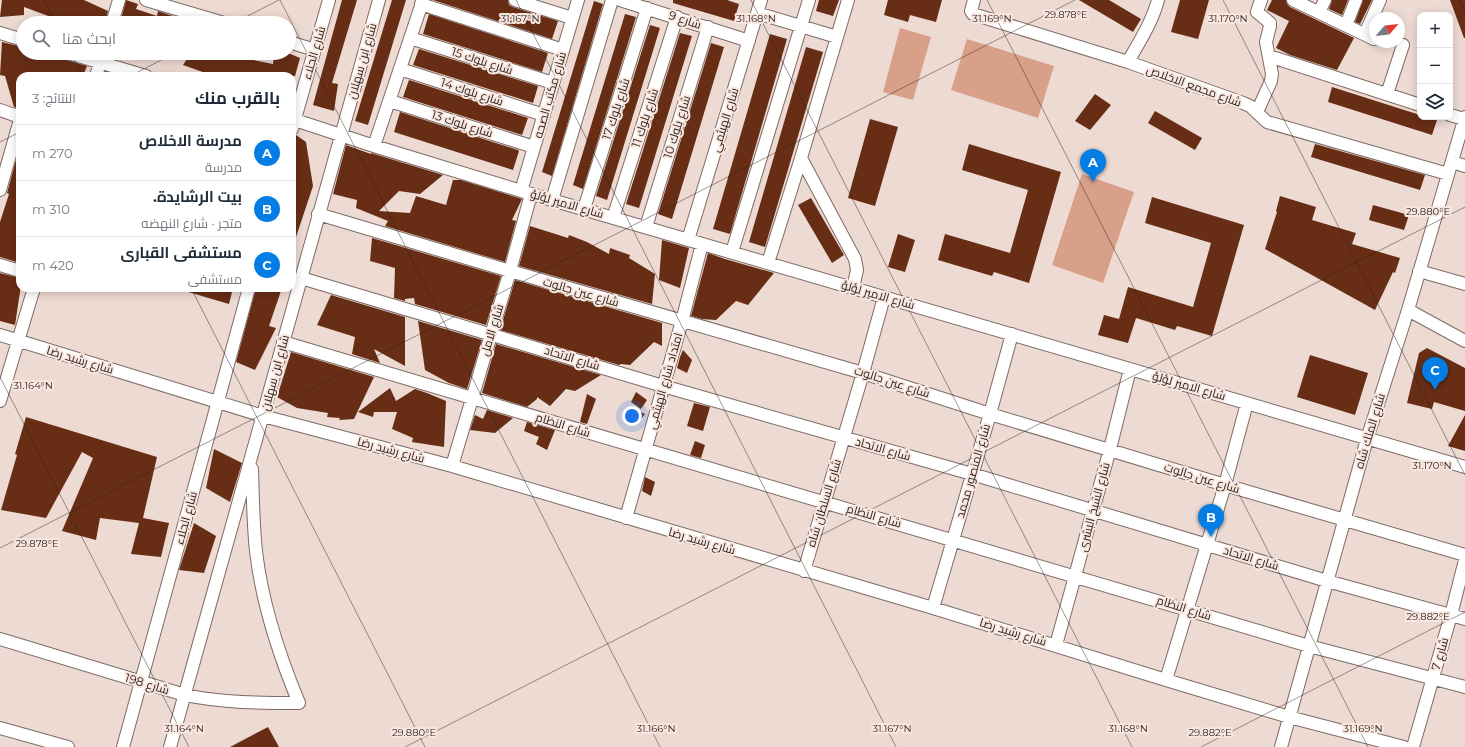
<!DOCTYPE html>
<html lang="ar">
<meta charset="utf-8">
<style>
:root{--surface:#fff;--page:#f6f6f7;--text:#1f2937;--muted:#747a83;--line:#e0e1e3;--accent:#047ee5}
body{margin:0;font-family:Montserrat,Cairo,sans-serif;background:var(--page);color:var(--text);direction:rtl}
.controls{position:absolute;right:12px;top:12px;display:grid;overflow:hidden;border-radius:8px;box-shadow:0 2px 10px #0003}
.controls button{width:36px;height:36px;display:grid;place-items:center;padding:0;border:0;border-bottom:1px solid var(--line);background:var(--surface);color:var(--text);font:20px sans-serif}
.compass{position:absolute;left:1369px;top:12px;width:36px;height:36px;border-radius:50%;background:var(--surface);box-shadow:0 2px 10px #0003;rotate:63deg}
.you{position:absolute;left:632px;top:416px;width:14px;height:14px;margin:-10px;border:3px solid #fff;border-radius:50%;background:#1a73e8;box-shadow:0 0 0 6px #1a73e833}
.badge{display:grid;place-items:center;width:26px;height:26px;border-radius:50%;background:var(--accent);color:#fff;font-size:13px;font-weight:700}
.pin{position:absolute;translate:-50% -33px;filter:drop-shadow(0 1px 2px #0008)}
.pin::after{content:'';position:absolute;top:21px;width:14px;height:12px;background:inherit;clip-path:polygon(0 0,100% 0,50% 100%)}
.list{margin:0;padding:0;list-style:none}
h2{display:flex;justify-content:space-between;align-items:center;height:52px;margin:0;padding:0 16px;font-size:17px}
h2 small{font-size:13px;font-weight:400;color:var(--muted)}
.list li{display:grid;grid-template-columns:26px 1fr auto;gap:12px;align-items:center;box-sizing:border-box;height:56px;padding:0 16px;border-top:1px solid var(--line)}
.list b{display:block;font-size:15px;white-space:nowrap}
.list p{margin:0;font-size:13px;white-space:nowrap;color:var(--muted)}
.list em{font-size:13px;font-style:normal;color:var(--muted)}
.icon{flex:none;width:22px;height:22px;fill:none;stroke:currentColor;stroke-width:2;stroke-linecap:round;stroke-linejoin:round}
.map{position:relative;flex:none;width:1465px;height:747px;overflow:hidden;direction:ltr}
.search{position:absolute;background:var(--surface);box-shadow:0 2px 10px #0003;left:16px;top:16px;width:280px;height:44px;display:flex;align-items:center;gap:10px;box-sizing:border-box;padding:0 14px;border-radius:22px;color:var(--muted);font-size:15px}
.panel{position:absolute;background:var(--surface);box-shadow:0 2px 10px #0003;left:16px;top:72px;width:280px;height:220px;border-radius:12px;direction:rtl}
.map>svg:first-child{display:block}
.green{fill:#d9a089}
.building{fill:#682e15}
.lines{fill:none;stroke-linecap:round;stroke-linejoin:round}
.minor-casing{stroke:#7c6b65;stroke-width:14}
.minor{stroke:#fff;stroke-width:12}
.ticks{fill:none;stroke:#251e1c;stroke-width:1;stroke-opacity:0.45}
.labels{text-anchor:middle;stroke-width:4;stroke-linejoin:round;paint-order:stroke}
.street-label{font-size:12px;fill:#251e1c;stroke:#fae7df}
.ticks-label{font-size:10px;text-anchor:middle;fill:#251e1c;stroke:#fae7df;stroke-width:4;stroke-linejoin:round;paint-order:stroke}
</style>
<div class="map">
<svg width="1465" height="747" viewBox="0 0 1465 747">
<rect width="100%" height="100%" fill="#eddad2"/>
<!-- green -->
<path class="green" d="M900 28 931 37 913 100 883 92Z
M967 39 1054 66 1038 118 951 90Z
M1082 174 1134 192 1103 283 1052 265Z"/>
<!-- building -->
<path class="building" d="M2 0H84L108 11 105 23H67L24 7V15L0 17Z
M126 0 138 4 136 9 157 16 158 11 179 18 177 23H120Z
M342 0H357L332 83 338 84 334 111 313 105Z
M392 0H406L368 125 355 121Z
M433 0H508L509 5 513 7 558 21 552 39Z
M673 0H727L739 4 734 21 673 3Z
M819 0H839L833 16 816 11Z
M888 0H942L936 22 910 15 908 22 884 15Z
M1079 0H1109L1141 19 1133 32Z
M1180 0H1209L1198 39 1171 32Z
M1272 0H1286L1287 4 1290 7 1354 38 1337 70 1290 55 1276 48 1289 21 1267 10Z
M1332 0H1348L1342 15 1329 9Z
M1363 0H1372L1360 24 1355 22Z
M1450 0H1465V38H1464Z
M594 1 603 4 552 176 542 172Z
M429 14 548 53 542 72 423 34Z
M625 14 636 17 583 189 573 185Z
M650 25 660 28 607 200 596 196Z
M680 33 692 36 639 208 626 204Z
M770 34 787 39 730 234 713 229Z
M2 42 23 47V53H43L87 66 83 76H20V109L14 107 5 76 0 75Z
M711 43 724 47 672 219 658 214Z
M806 47 823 52 765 247 749 242Z
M419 49 538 86 533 103 413 65Z
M191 53H229L228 55 273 64 274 53H288L300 58 295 76H214L183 65Z
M409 80 528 118 522 135 403 97Z
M1332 87 1420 115V117H1427L1437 120 1432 135 1328 102Z
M1095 94 1111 105 1090 130 1075 121Z
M1155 111 1202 138 1195 150 1148 123Z
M400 112 518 150 519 151 513 170 394 132Z
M870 119 898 127 875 206 848 198Z
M296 135 306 142 313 186 294 243H292V136Z
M969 144 1061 172 1029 283 994 272 992 276 938 260 945 234 1010 253 1028 190 962 170Z
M1315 144 1425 175 1420 190 1311 157Z
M346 145 371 154V153L443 175 420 194 399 191 379 211 410 213 416 196 446 205 453 180H461L522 199 512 220 516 221 505 262 385 226 388 221 356 208 357 200 333 194Z
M19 149H20V263L0 257V222L9 194 7 193Z
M1280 196 1316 207 1312 220 1356 233 1352 244 1400 258 1395 273 1393 272 1375 310 1265 249 1277 212 1276 211Z
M1152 197 1244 225 1212 336 1177 326 1175 330 1136 318 1128 343 1098 335 1104 315 1119 319 1128 287 1193 307 1211 243 1145 223Z
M811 198 844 255 832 263 798 205Z
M1373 205 1409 215 1404 230 1369 220Z
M530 226 568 238 569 235 587 242 609 254 610 248 630 255 629 258 655 274 652 304 519 266Z
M898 234 915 240 905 272 888 267Z
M372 238 501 276 486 325 415 304 414 298 405 299V301L394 298 395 268 370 261Z
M662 240 689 248 680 288 659 280Z
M708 253 725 259 774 273 748 305 736 301 716 320 702 319 691 316Z
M0 273 20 278V292L15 325 0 321Z
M515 280 662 323V346L654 342 630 365 621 364 619 365 500 330Z
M185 288H233L229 304 185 291Z
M256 288H282L269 326 276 328 255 370 236 362Z
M331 295 405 317V366L374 349 380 363 352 354 355 337 317 325Z
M418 321 482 340 467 389 449 383 425 370Z
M496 344 601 375 575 391 566 389 550 406 537 397V399L527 407 482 393Z
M1427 348 1465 368V411L1434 402 1432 409 1407 403 1419 353Z
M683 350 692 360 687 373 677 368 680 357Z
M291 352 374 377 354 419 339 420 340 418 327 417 328 413 297 408 277 397Z
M1310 355 1368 373 1355 415 1297 397Z
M390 388 396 401 415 389 427 393 446 401 444 447 412 442 413 438 392 429 397 412H374L373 417 358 412Z
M636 392 647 400 641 409 631 402Z
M587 394 596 399 587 424 580 422Z
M694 403 710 407 703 431 687 426Z
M634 409 645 414 637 424 628 419Z
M487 410 513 418 495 433 470 430 475 415 483 419Z
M1465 415V451L1448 446Z
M26 417 157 457 143 518 169 523 161 557 131 554 139 523 100 518 96 540 62 531 93 458 82 452 46 518 1 510 17 455 15 454Z
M527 422 555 430 547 450 536 444 539 437 524 431Z
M695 441 705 445 701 458 690 455Z
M214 449 242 463 230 502 206 488Z
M645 477 655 482 651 496 642 491Z
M194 523 216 536 204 573 179 570Z
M268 727 279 747H230Z"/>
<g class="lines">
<!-- minor casing -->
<g class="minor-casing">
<path id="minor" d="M146 0 224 23
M515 0 572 18
M620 0 749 41
M974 0 971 11 973 14 1128 62 1243 103 1250 106 1267 122 1448 174
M1293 0 1374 39
M421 4 563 50
M1319 12 1325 0
M757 13 837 37
M112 23 119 0
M1346 25 1356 0
M0 33 23 40
M1365 34 1380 0
M410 38 553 83
M289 42 315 50
M68 53 146 76
M1269 56 1420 105
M1128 62C1139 42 1152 23 1158 0
M400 69 544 115
M96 76 103 53
M1387 94 1403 45
M390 101 534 147
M0 110 20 117
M1257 112 1271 81 1272 74 1266 42 1270 26V23L1257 12 1261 0
M1450 115 1464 119
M292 119 374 146 521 191 1465 467
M292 129 329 0
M374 146 423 0
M801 158 855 259 857 270 853 288
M1452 162 1465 166
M0 190 20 120
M521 191 578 0
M552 200 612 0
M584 209 647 8
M318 214 510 271 863 373 990 414 1225 485 1465 555
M613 218 677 17
M646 227 708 27
M688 240 761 0
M732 252 809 0
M768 263 801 158 848 0
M0 265 20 271
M1419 271 1465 284
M301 278 663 386 972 474 1327 581 1465 619
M1408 310 1465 341
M0 335 263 416 452 466 933 608 1166 680 1289 717 1404 747
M283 342 1309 646 1465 687
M0 401 34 288
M452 466 510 271 531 194
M626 518 682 321 702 244
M804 571 863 373 884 297
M933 608 990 414 1012 334
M0 639 185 695C223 703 260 703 299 703 279 655 262 604 256 551 253 524 253 497 252 469
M1056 645 1110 449 1130 369
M1166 680 1225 485 1247 403
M0 728 68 747
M123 747 249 288
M170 747 379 0
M1281 747 1367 439 1408 310 1465 117
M1413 747 1451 615 1465 560"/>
</g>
<!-- minor -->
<use href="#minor" class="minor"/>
</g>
<!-- ticks -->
<path class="ticks" d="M44 0 56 23M280 0 660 747M516 0 896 747M751 0 1132 747M987 0 1368 747M1223 0 1465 475M1459 0 1465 12M234 23 279 0M71 53 83 76M130 76 175 53M0 142 20 132M191 288 425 747M0 377 189 747M0 548 1075 0M405 747 1465 207M1201 747 1465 612"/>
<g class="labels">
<!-- street labels -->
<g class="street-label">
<text transform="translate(685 20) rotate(18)" y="4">شارع 9</text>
<text transform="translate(314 53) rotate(-74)" y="4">شارع الجلاء</text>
<text transform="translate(362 61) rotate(-74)" y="4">شارع ابن سهلان</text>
<text transform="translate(482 61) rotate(18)" y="4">شارع بلوك 15</text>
<text transform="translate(1194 86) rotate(20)" y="4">شارع مجمع الاخلاص</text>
<text transform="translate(472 92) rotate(18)" y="4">شارع بلوك 14</text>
<text transform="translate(550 95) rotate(-74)" y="4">شارع مكتب الصحه</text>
<text transform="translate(616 109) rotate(-72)" y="4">شارع بلوك 17</text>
<text transform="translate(645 118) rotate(-72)" y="4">شارع بلوك 11</text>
<text transform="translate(725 120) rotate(-73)" y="4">شارع الهيثمي</text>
<text transform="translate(462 124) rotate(18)" y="4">شارع بلوك 13</text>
<text transform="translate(677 127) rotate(-73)" y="4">شارع بلوك 10</text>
<text transform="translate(567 204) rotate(16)" y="4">شارع الامير لؤلؤ</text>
<text transform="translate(581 292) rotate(16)" y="4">شارع عين جالوت</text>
<text transform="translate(878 295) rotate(16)" y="4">شارع الامير لؤلؤ</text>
<text transform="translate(492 330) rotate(-73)" y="4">شارع الامل</text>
<text transform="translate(572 358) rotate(17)" y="4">شارع الاتحاد</text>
<text transform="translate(80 360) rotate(17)" y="4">شارع رشيد رضا</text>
<text transform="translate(275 373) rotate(-75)" y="4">شارع ابن سهلان</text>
<text transform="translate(665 381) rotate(-74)" y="4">امتداد شارع الهيثمي</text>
<text transform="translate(892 382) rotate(18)" y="4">شارع عين جالوت</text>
<text transform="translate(1189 386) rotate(16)" y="4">شارع الامير لؤلؤ</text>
<text transform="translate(563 425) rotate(17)" y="4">شارع النظام</text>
<text transform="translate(1370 431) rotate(-73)" y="4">شارع الملك شاه</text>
<text transform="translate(883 449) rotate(16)" y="4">شارع الاتحاد</text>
<text transform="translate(391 450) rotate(15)" y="4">شارع رشيد رضا</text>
<text transform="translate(973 471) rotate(-74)" y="4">شارع المنصور محمد</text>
<text transform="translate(1202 478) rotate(17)" y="4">شارع عين جالوت</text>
<text transform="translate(824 503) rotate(-73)" y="4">شارع السلطان شاه</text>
<text transform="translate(1094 507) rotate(-75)" y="4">شارع الشيخ البشرى</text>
<text transform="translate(874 516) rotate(16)" y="4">شارع النظام</text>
<text transform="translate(186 518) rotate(-75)" y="4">شارع الجلاء</text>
<text transform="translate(702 541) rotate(16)" y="4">شارع رشيد رضا</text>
<text transform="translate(1251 558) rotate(17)" y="4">شارع الاتحاد</text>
<text transform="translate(1184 608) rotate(17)" y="4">شارع النظام</text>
<text transform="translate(1013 632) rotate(17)" y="4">شارع رشيد رضا</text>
<text transform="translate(1440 654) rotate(-74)" y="4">شارع 7</text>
<text transform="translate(147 684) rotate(17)" y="4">شارع 198</text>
</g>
</g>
<g class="ticks-label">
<text x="1066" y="18">29.878°E</text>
<text x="520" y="22">31.167°N</text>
<text x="756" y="22">31.168°N</text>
<text x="992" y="22">31.169°N</text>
<text x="1228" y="22">31.170°N</text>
<text x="1428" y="215">29.880°E</text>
<text x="33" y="389">31.164°N</text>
<text x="1432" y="469">31.170°N</text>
<text x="37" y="547">29.878°E</text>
<text x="1428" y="620">29.882°E</text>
<text x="184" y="732">31.164°N</text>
<text x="656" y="732">31.166°N</text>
<text x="892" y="732">31.167°N</text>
<text x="1128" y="732">31.168°N</text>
<text x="1363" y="732">31.169°N</text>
<text x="414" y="736">29.880°E</text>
<text x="1210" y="736">29.882°E</text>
</g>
</svg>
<div class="controls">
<button>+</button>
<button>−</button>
<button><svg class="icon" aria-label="layers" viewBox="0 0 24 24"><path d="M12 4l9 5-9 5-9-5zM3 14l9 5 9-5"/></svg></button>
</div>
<svg class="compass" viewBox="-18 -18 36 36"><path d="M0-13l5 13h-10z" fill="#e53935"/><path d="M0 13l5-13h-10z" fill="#747a83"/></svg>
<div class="you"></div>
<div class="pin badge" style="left:1093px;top:182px">A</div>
<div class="pin badge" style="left:1211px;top:537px">B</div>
<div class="pin badge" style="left:1435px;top:390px">C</div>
<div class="search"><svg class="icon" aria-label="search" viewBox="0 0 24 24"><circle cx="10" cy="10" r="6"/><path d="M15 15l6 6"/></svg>ابحث هنا</div>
<section class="panel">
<h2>بالقرب منك<small>النتائج: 3</small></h2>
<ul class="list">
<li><span class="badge">A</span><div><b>مدرسة الاخلاص</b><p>مدرسة</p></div><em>270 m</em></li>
<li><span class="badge">B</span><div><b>بيت الرشايدة.</b><p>متجر · شارع النهضه</p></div><em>310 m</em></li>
<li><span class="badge">C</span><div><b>مستشفى القبارى</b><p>مستشفى</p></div><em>420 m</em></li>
</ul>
</section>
</div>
